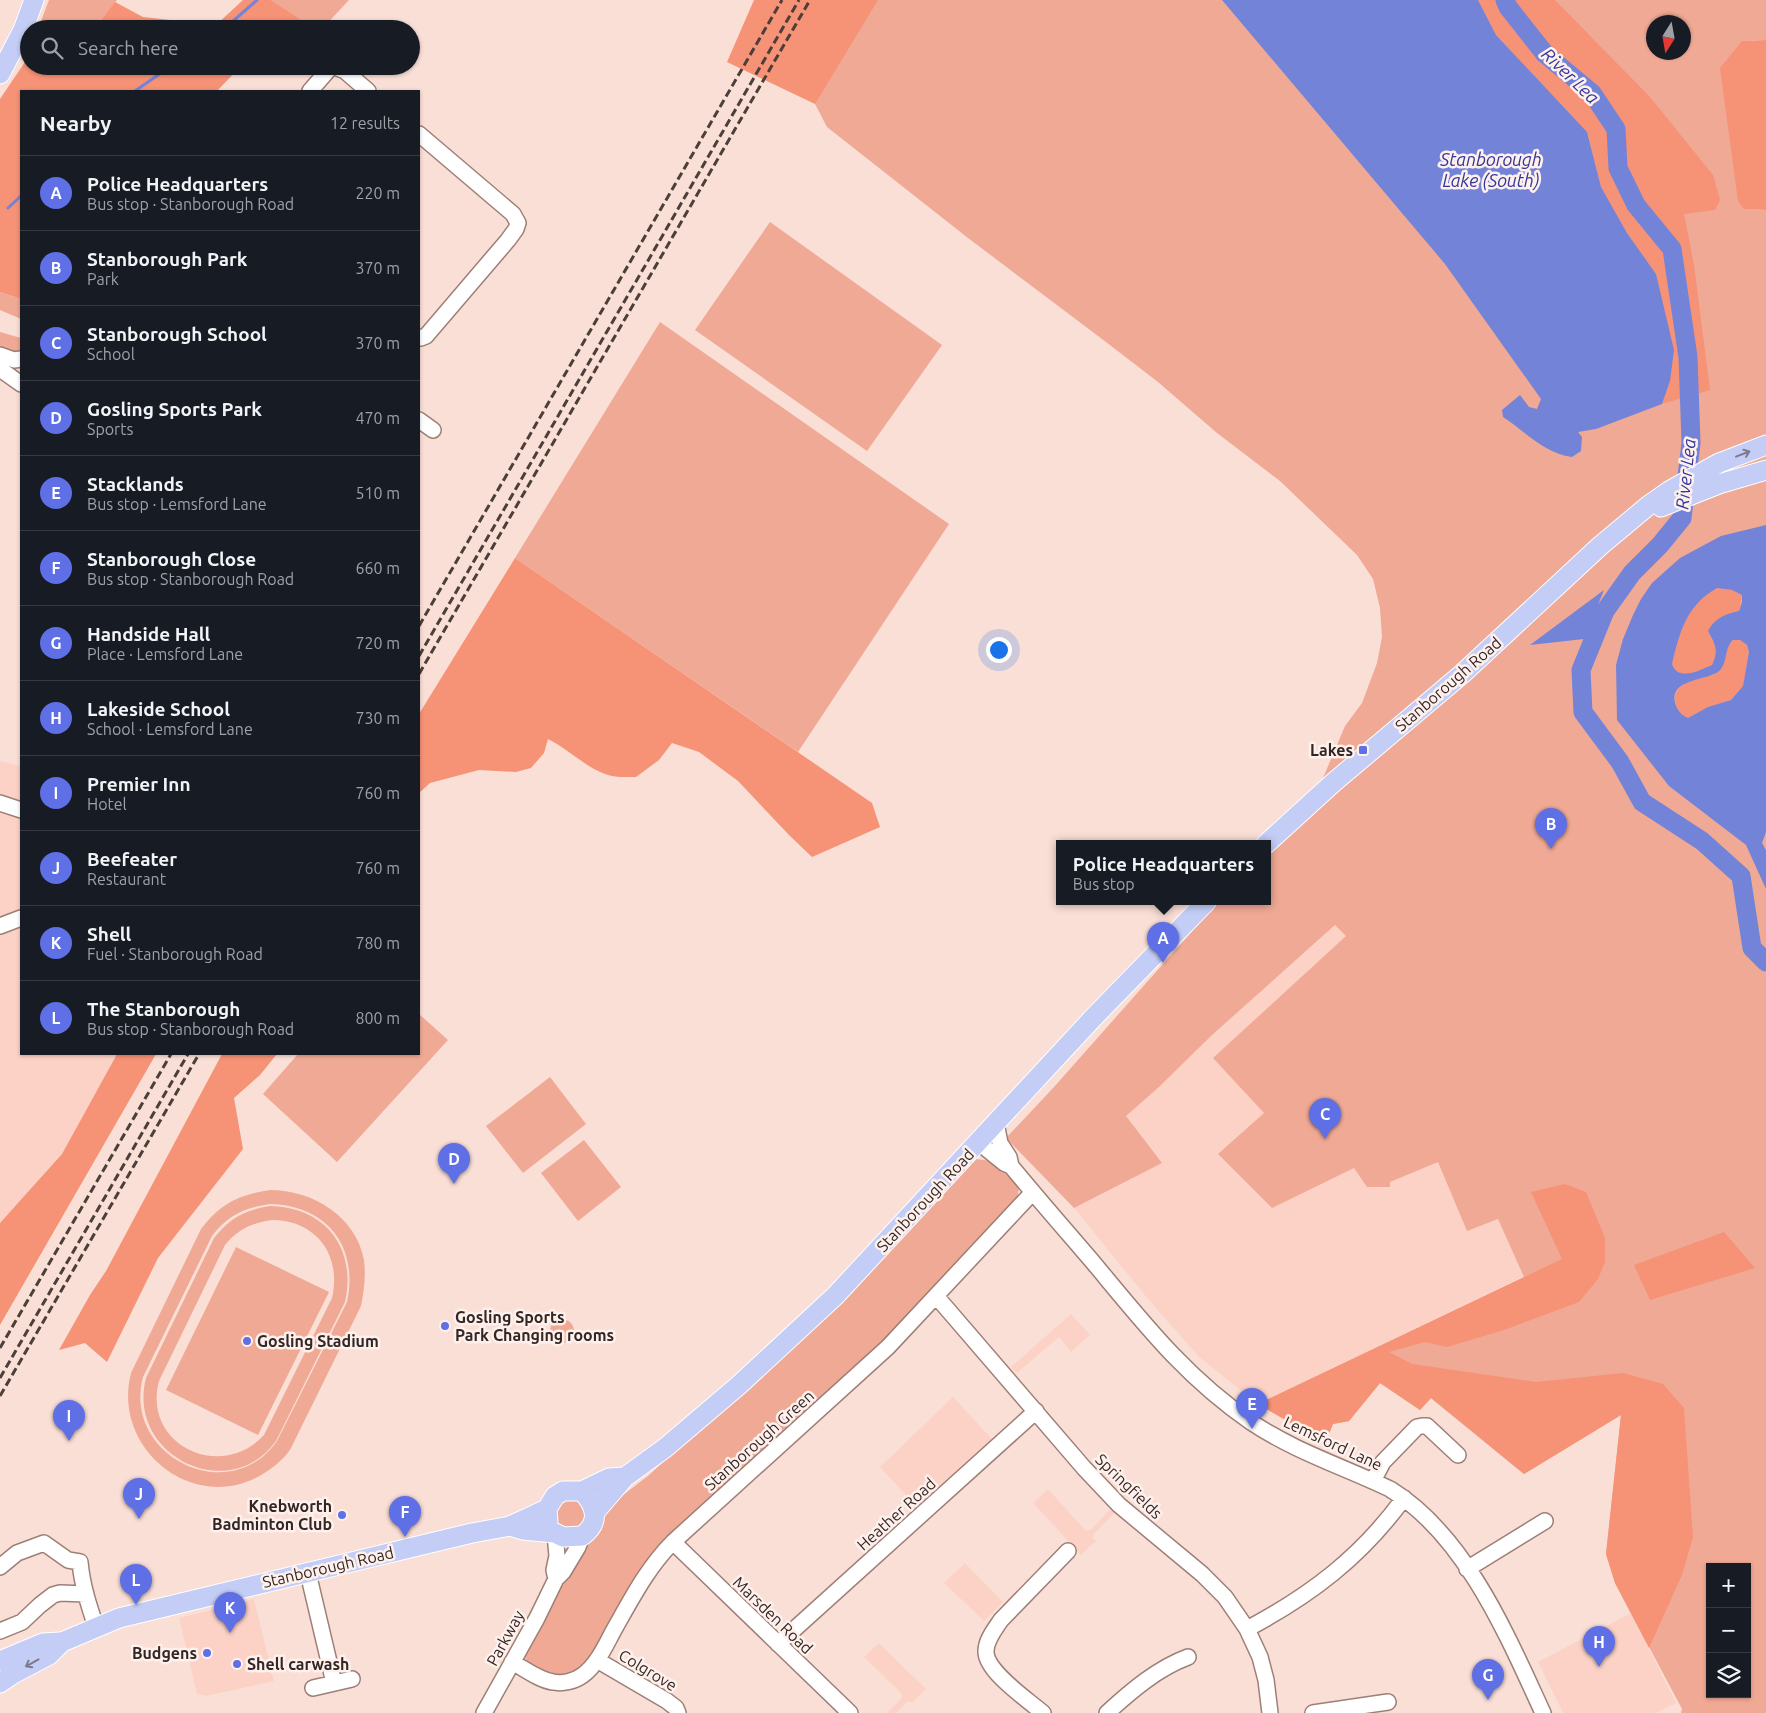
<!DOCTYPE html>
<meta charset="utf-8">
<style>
:root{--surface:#171b24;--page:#20242c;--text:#f1f3f6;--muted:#9ea1a6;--line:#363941;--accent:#5f6fe6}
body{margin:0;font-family:Ubuntu,sans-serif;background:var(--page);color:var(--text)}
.controls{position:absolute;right:15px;bottom:15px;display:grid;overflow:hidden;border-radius:0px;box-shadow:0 1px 4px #0004}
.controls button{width:45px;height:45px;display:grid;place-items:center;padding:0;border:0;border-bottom:1px solid var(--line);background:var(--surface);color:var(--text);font:25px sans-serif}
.compass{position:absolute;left:1646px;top:15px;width:45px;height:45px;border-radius:50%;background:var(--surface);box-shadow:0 1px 4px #0004;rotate:191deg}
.you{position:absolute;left:998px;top:649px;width:18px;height:18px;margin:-12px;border:4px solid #fff;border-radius:50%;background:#1a73e8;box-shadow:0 0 0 8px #1a73e833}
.badge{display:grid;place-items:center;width:32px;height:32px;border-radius:50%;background:var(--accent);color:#fff;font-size:16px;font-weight:700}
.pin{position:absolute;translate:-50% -41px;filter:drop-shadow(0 1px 2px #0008)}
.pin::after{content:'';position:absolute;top:26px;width:18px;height:15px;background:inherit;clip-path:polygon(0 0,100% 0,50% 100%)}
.popup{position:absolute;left:1056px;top:840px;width:215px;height:65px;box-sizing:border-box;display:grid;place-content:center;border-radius:0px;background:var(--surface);filter:drop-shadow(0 1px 4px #0005);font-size:16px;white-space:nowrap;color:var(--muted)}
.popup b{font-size:19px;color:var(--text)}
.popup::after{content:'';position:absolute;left:50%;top:100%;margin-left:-10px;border:10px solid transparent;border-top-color:var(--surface)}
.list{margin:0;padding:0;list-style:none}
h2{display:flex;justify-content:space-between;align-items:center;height:65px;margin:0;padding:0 20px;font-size:21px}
h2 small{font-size:16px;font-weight:400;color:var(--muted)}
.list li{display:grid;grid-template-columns:32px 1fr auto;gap:15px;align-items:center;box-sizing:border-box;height:75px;padding:0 20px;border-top:1px solid var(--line)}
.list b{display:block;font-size:19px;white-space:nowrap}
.list p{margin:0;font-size:16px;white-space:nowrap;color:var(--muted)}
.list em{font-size:16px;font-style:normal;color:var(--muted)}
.icon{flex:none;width:28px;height:28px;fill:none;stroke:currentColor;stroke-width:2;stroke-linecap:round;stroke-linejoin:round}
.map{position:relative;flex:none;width:1766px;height:1713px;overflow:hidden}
.search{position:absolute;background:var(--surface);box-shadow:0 1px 4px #0004;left:20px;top:20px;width:400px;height:55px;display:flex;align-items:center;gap:12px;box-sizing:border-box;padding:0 18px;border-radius:28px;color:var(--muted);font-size:19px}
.panel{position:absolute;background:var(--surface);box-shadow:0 1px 4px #0004;left:20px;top:90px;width:400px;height:965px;border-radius:0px}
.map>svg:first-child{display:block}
.built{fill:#fcd2c6}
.green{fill:#f0a995;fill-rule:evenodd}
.forest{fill:#f69276}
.water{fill:#7383d8;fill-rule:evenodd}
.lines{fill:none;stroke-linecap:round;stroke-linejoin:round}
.stream{stroke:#7383d8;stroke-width:3}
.river{stroke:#7383d8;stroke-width:19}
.minor-casing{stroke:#9d7f76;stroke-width:18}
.major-casing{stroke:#fff;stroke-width:21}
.minor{stroke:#fff;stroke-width:15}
.major{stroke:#c3cdf6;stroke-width:19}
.rail{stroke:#4c3e39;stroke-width:3;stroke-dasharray:8 4;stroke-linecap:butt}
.oneway{stroke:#7c7a8c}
.poi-dot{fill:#5f6fe6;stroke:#fef0ec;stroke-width:2}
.labels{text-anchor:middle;stroke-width:5;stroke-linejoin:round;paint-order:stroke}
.street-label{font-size:16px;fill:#342723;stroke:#fef0ec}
.poi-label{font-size:16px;font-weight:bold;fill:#342723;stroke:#fef0ec;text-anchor:end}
.water-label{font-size:18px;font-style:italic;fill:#32389b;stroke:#fef0ec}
</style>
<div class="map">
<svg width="1766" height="1713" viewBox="0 0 1766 1713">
<rect width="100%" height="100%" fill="#fadfd7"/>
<!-- built -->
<path class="built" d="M0 761 21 766V1054H117L62 1154 0 1223Z
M1384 883 1562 1258 1258 1404 1199 1357 1148 1299 1074 1208 1162 1163 1125 1116 1159 1087 1211 1036 1372 892Z
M1071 1314 1090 1335 1071 1352 1059 1337 1017 1373 1011 1367Z
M953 1397 992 1439 916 1506 880 1467Z
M1048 1489 1086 1531 1092 1529 1110 1509 1114 1513 1094 1534 1093 1538 1096 1541 1081 1555 1033 1503Z
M965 1563 1003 1602 984 1621 944 1583Z
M254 1599 274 1681 206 1696 197 1694 179 1618Z
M1631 1613 1676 1703 1656 1713H1563L1538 1662Z
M879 1643 926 1689 912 1703 910 1701 906 1703 896 1713H887L901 1699 902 1694 864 1657Z"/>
<!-- green -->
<path class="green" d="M49 0H117L94 29H38Z
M271 0H349L322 29H314Z
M823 0H1766V40L1742 41 1744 209 1766 210V1713H1681L1682 1709 1615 1583 1606 1554 1621 1415 1524 1474 1431 1398 1420 1410 1380 1383 1349 1421 1333 1424 1325 1443 1258 1404 1524 1277 1498 1219 1467 1231 1438 1162 1390 1182V1187H1367L1354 1168 1272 1208 1218 1154 1264 1113 1213 1058 1346 936 1335 925 1211 1036 1159 1087 1126 1116 1162 1163 1074 1208 1006 1138 1054 1087 1218 902H1267V851L1307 816 1345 726 1362 703 1377 663 1382 637 1380 608 1373 579 1357 555 1280 481 1217 433 1158 382 1102 339 968 238 827 127 815 104ZM1654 22H1684V52H1654ZM1710 1567H1747V1694H1710Z
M770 222 942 345 867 451 695 330Z
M0 292 21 299V319L0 310Z
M660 322 949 524 798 752 515 558Z
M0 332 21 338V354L0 350Z
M419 1014 448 1040 337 1162 263 1094 298 1054H419Z
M550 1077 586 1124 523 1173 486 1126Z
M584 1140 621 1187 578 1221 541 1173Z
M976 1159 991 1161 1015 1182 1019 1188 1017 1201 935 1291 652 1557 586 1668 557 1678C544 1672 529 1669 524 1655L569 1571 591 1539 606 1508 648 1476 759 1374Z
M270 1190C312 1190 356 1216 364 1260 366 1276 364 1291 361 1306L291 1448C285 1458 275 1466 266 1472 197 1518 111 1450 131 1373L201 1229C221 1203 238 1195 270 1190ZM270 1204C327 1205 359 1247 347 1302L277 1441C230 1509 122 1456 143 1377L212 1236C228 1215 244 1208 270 1204Z
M270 1206C326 1207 357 1249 345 1302L276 1441C229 1506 126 1455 146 1378L214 1238C230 1218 245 1210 270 1206ZM272 1220C316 1220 342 1255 332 1298L264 1435C221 1482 142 1445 159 1381L225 1245C238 1229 252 1223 272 1220Z
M236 1247 329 1292 258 1435 166 1390Z
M550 1331a12 12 0 1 1 24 0a12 12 0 1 1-24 0Z
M555 1514a15 15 0 1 1 30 0a15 15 0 1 1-30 0Z"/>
<!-- forest -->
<path class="forest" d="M243 0H271L315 29H94L115 2 143 17 216 25Z
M754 0H878L815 104 727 62Z
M1478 0H1555L1650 97 1713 175 1720 200 1715 210 1684 214 1694 265 1710 390 1662 404 1670 381 1656 274 1627 233 1601 187 1587 132 1496 35Z
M1766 40V210L1744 209 1738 201 1720 68 1742 41Z
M27 59 29 66H38L45 71 50 66H241L217 91H21V299L0 292V99Z
M515 558 872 803 880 827 812 857 789 835 738 781 699 752 672 743 659 760 636 777C627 777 614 778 605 774 584 766 568 749 548 739L544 753 531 768 516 772 479 770 430 783 419 793V714Z
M1717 588 1732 590 1742 595 1739 611 1708 631C1715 644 1719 650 1712 665 1700 670 1678 682 1672 664 1680 630 1685 607 1717 588Z
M1733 640H1740L1747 645 1749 652 1743 686 1731 700 1708 707 1688 718C1683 716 1679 713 1677 707 1667 684 1698 678 1714 675L1725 659 1728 645Z
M117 1054H156L0 1325V1223L62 1154Z
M222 1054H277L260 1075 234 1098 243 1149 158 1258 107 1362 85 1343 59 1350 90 1295 106 1271Z
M1565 1184 1586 1192 1605 1238V1262L1598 1279 1579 1302 1504 1330 1447 1347 1425 1342 1389 1352 1412 1364 1536 1382 1623 1373 1663 1384 1684 1408 1693 1537 1682 1575 1649 1648 1615 1583 1606 1554 1621 1415 1524 1474 1431 1398 1420 1410 1380 1383 1349 1421 1333 1424 1325 1443 1258 1404 1562 1259 1531 1192Z
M1724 1232 1755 1268 1650 1300 1634 1265Z"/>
<!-- water -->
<path class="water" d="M1222 0H1478L1496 35 1587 132 1601 187 1627 233 1656 274 1674 350 1670 381 1662 404 1596 429 1578 432 1582 437 1581 451 1572 457C1544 453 1526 432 1503 417L1502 410 1520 395 1529 407 1537 409 1541 399 1445 264Z
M1766 525V832L1762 843 1766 850V889L1746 845 1669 786 1617 720 1616 665 1623 639 1633 615 1641 599 1652 583 1680 558 1721 536ZM1717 588 1732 590 1742 595V602L1739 611C1725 614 1715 618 1708 631 1715 644 1719 650 1712 665 1700 670 1678 682 1672 664 1680 631 1686 606 1717 588ZM1733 640H1740L1747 645 1749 652 1743 686 1731 700 1708 707 1688 718C1683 716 1680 713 1677 708 1663 678 1709 681 1719 671 1728 663 1724 648 1733 640Z
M1604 590 1584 639 1530 645Z"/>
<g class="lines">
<!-- stream -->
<path class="stream" d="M224 29 257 0
M135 91 171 66
M8 208 21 196"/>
<!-- river -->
<path class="river" d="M1505 0 1508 7 1545 54 1592 93 1616 129 1618 168 1636 205 1672 249 1688 357 1691 443 1682 518 1660 545 1632 573 1605 611 1581 670 1583 712 1620 762 1642 802 1702 841 1741 876 1752 948 1766 962"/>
<!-- minor casing -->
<g class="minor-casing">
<path id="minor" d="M310 91 330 68 335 67 345 71 368 91
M419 134 513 214 518 223 516 229 508 240 426 336 421 338 419 337
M0 355 14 360 21 359
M0 369 21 384
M419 420 433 430
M0 803 21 810
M0 926 21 918
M996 1123 1000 1143 1009 1157 1011 1166
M978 1142 1004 1163 1011 1166C1039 1200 1068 1233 1097 1267 1146 1326 1187 1378 1251 1422 1294 1451 1344 1467 1390 1489 1466 1536 1507 1635 1543 1713
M936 1296 1084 1468 1119 1505 1202 1574 1225 1597 1247 1629 1260 1657 1266 1680 1270 1713
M1373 1481 1383 1462 1417 1427 1422 1426H1427L1458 1455
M555 1534 557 1556 554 1570 556 1579
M673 1542 850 1713
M0 1567 17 1553 44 1543 68 1560 80 1562C82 1585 89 1606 96 1627
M1467 1569 1545 1521
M308 1573 334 1683
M1247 1629C1311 1595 1361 1557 1404 1498
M0 1631 22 1622 40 1605 53 1595 60 1593 86 1594
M778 1644 1036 1411
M597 1660 667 1701 676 1708 678 1713
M512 1662C525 1669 539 1680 553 1682 563 1684 575 1681 583 1675 598 1664 606 1644 615 1628 632 1598 648 1567 673 1542L888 1347 1033 1192
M313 1688 352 1679
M484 1713 537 1618 556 1579 563 1572 578 1547 582 1536
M1043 1713C1028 1700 985 1671 986 1651 986 1640 995 1629 1001 1620L1068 1551
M1107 1713C1131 1691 1158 1668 1188 1657
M1313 1713 1388 1702"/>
</g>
<!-- major casing -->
<g class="major-casing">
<path id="major" d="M0 74 23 30 34 0
M1661 507 1719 484 1766 470
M1266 844 1334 782 1462 674 1600 546 1649 505 1669 491 1719 463 1766 445
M595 1512 625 1477 665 1448 739 1385 835 1296 1092 1019 1206 902
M548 1521 547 1509 555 1496 563 1491H582L609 1478 625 1477
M510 1526 523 1530 555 1533 563 1537 582 1536C601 1522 596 1506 582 1491
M0 1661 43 1643 60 1642
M0 1683 13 1674 49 1655 62 1642 119 1618 472 1533 510 1526 547 1509"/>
</g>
<!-- minor -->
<use href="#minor" class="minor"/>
<!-- major -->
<use href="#major" class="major"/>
<!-- rail -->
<path class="rail" d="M419 626 782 0
M419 656 799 0
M419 674 810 0
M0 1348 171 1054
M0 1378 188 1054
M0 1396 199 1054"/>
</g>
<!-- one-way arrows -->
<defs><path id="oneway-shaft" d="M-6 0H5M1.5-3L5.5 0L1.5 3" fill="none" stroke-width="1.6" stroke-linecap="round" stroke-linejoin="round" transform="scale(1.25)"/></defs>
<g class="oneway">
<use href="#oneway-shaft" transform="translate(1743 454) rotate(-21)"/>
<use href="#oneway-shaft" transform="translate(32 1663) rotate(151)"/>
</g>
<!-- markers -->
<g class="poi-dot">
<rect x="1358" y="745" width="10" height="10" rx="2.5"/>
<circle cx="445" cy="1326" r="5"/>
<circle cx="247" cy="1341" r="5"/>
<circle cx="342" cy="1515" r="5"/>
<circle cx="207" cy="1653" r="5"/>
<circle cx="237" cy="1664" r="5"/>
</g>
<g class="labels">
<!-- street labels -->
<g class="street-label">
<text transform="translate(1448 684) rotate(-41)" y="6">Stanborough Road</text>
<text transform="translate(925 1200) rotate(-47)" y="6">Stanborough Road</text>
<text transform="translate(759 1440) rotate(-42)" y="6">Stanborough Green</text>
<text transform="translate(1333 1443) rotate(25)" y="6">Lemsford Lane</text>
<text transform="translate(1129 1486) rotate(44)" y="6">Springfields</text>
<text transform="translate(896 1514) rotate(-42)" y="6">Heather Road</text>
<text transform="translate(328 1567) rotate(-13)" y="6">Stanborough Road</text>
<text transform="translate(773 1615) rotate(44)" y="6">Marsden Road</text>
<text transform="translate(505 1638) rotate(-61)" y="6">Parkway</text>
<text transform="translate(648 1670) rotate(31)" y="6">Colgrove</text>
</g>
<!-- poi labels -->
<g class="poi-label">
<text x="1353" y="756">Lakes</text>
<text x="455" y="1323" text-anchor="start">Gosling Sports<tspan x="455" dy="18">Park Changing rooms</tspan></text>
<text x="257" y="1347" text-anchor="start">Gosling Stadium</text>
<text x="332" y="1512">Knebworth<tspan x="332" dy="18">Badminton Club</tspan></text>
<text x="197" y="1659">Budgens</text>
<text x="247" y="1670" text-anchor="start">Shell carwash</text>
</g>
<!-- water labels -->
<g class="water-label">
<text transform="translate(1570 76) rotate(44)" y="6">River Lea</text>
<text x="1491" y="166">Stanborough<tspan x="1491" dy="21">Lake (South)</tspan></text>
<text transform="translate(1686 474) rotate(-84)" y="6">River Lea</text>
</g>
</g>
</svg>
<div class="controls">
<button>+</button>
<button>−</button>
<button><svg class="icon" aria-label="layers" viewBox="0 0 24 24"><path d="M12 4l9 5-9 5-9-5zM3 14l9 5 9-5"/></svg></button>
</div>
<svg class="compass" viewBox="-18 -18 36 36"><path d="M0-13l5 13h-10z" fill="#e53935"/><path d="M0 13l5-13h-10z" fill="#9ea1a6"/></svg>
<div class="you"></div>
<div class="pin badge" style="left:1163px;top:963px">A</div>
<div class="popup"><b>Police Headquarters</b>Bus stop</div>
<div class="pin badge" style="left:1551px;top:849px">B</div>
<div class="pin badge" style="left:1325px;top:1139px">C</div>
<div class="pin badge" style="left:454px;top:1184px">D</div>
<div class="pin badge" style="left:1252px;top:1429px">E</div>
<div class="pin badge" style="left:405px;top:1537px">F</div>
<div class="pin badge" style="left:1488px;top:1700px">G</div>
<div class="pin badge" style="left:1599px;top:1667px">H</div>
<div class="pin badge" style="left:69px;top:1441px">I</div>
<div class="pin badge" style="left:139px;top:1519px">J</div>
<div class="pin badge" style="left:230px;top:1633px">K</div>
<div class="pin badge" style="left:136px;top:1605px">L</div>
<div class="search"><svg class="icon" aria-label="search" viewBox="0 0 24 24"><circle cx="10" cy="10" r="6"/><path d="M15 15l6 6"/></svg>Search here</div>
<section class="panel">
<h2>Nearby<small>12 results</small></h2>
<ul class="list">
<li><span class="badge">A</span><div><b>Police Headquarters</b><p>Bus stop · Stanborough Road</p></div><em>220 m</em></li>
<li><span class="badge">B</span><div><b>Stanborough Park</b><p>Park</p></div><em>370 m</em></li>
<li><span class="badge">C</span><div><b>Stanborough School</b><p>School</p></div><em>370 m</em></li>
<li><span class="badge">D</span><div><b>Gosling Sports Park</b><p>Sports</p></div><em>470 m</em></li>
<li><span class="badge">E</span><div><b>Stacklands</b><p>Bus stop · Lemsford Lane</p></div><em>510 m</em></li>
<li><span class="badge">F</span><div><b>Stanborough Close</b><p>Bus stop · Stanborough Road</p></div><em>660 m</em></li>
<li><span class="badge">G</span><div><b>Handside Hall</b><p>Place · Lemsford Lane</p></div><em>720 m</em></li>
<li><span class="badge">H</span><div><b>Lakeside School</b><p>School · Lemsford Lane</p></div><em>730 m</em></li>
<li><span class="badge">I</span><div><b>Premier Inn</b><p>Hotel</p></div><em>760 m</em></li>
<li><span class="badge">J</span><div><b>Beefeater</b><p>Restaurant</p></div><em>760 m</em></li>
<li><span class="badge">K</span><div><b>Shell</b><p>Fuel · Stanborough Road</p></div><em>780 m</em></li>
<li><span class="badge">L</span><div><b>The Stanborough</b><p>Bus stop · Stanborough Road</p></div><em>800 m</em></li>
</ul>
</section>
</div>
